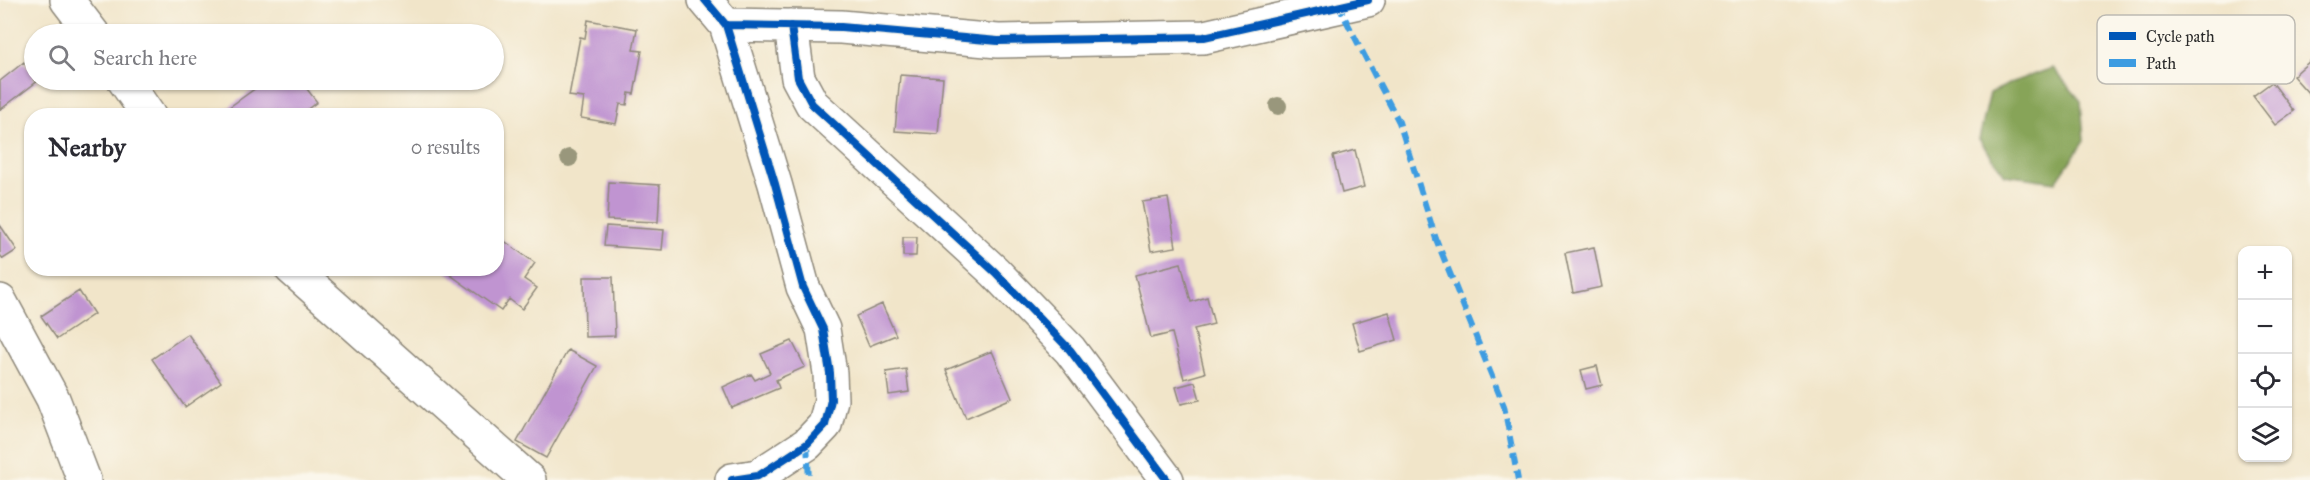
<!DOCTYPE html>
<meta charset="utf-8">
<style>
:root{--surface:#fff;--page:#f7f7f7;--text:#2b2b33;--muted:#7c7c81;--line:#e1e1e2}
body{margin:0;font-family:"IM FELL Great Primer",serif;background:var(--page);color:var(--text)}
.controls{position:absolute;right:18px;bottom:18px;display:grid;overflow:hidden;border-radius:12px;box-shadow:0 2px 4px #0004}
.controls button{width:54px;height:54px;display:grid;place-items:center;padding:0;border:0;border-bottom:2px solid var(--line);background:var(--surface);color:var(--text);font:30px sans-serif}
.list{margin:0;padding:0;list-style:none}
h2{display:flex;justify-content:space-between;align-items:center;height:78px;margin:0;padding:0 24px;font-size:26px}
h2 small{font-size:20px;font-weight:400;color:var(--muted)}
.icon{flex:none;width:33px;height:33px;fill:none;stroke:currentColor;stroke-width:2;stroke-linecap:round;stroke-linejoin:round}
.map{position:relative;flex:none;width:2310px;height:480px;overflow:hidden}
.search{position:absolute;background:var(--surface);box-shadow:0 2px 4px #0004;left:24px;top:24px;width:480px;height:66px;display:flex;align-items:center;gap:15px;box-sizing:border-box;padding:0 21px;border-radius:33px;color:var(--muted);font-size:22px}
.panel{position:absolute;background:var(--surface);box-shadow:0 2px 4px #0004;left:24px;top:108px;width:480px;height:168px;border-radius:24px}
.map>svg:first-child{display:block}
.forest{fill:#87a458;stroke:#596842;stroke-width:1.5}
.building{fill:#c094d1}
.lines{fill:none;stroke-linecap:round;stroke-linejoin:round}
.minor-casing{stroke:#8e887a;stroke-width:36}
.minor{stroke:#fff;stroke-width:33}
.quiet{stroke:#3d9ce1;stroke-width:6;stroke-dasharray:12 6;stroke-linecap:butt}
.cycleway-casing{stroke:#fbf7ec;stroke-width:11}
.cycleway{stroke:#0057b8;stroke-width:8}
.tree{fill:#99977b}
.key{fill:#fbf7ec;stroke:#bdbab2;stroke-width:1.5}
.key-label{font-size:16px;fill:#2b2b2b}
</style>
<div class="map">
<svg width="2310" height="480" viewBox="0 0 2310 480">
<rect width="100%" height="100%" fill="#fbf7ec"/>
<filter id="ink" filterUnits="userSpaceOnUse"><feTurbulence type="fractalNoise" baseFrequency=".0167" numOctaves="2"/><feDisplacementMap in="SourceGraphic" scale="12" xChannelSelector="R" yChannelSelector="G"/><feConvolveMatrix kernelMatrix="1 2 1 2 8 2 1 2 1" color-interpolation-filters="sRGB"/></filter>
<filter id="wash" filterUnits="userSpaceOnUse"><feTurbulence type="fractalNoise" baseFrequency=".008" numOctaves="4" result="noise"/><feDisplacementMap in="SourceGraphic" scale="24" xChannelSelector="R" yChannelSelector="G"/><feGaussianBlur stdDeviation="1.35" result="paint"/><feColorMatrix in="noise" values="0 0 0 0 0 0 0 0 0 0 0 0 0 0 0 0 0 1.4 0 .05"/><feComposite in="paint" operator="in"/></filter>
<g filter="url(#wash)">
<rect width="100%" height="100%" fill="#f1e5c9"/>
<!-- forest -->
<path class="forest" d="M2053 68 2081 101 2084 141 2056 182 2005 175 1979 139 1990 93 2018 80Z"/>
<g id="blocks">
<!-- building -->
<path class="building" d="M588 20 637 29 633 50 642 51 634 94 629 93 627 105 620 104 616 124 581 118 584 98 569 96 580 37 585 38Z
M2310 61V95L2293 76Z
M24 62 34 75V80H39L0 110V81Z
M900 75 943 78 938 134 895 131Z
M267 80H300L317 102 298 116H217Z
M2272 82 2294 111 2275 125 2253 96Z
M1355 150 1364 187 1342 193 1333 156Z
M609 182 660 185 658 222 607 220Z
M1168 198 1176 247 1151 251 1142 202Z
M0 225 17 250 3 259 0 255Z
M606 226 664 230 662 250 604 246Z
M496 235 535 263 524 279 537 288 522 309 509 299 501 311 445 271 447 268H496Z
M903 237H917L916 256H903Z
M1594 247 1602 287 1573 293 1565 253Z
M1181 263 1191 302 1207 297 1214 324 1194 329 1205 373 1184 379 1172 333 1151 338 1135 275Z
M584 277H613L615 336 585 337Z
M79 291 94 314 57 339 41 316Z
M882 304 896 335 869 346 856 316Z
M1389 312 1397 340 1360 351 1352 323Z
M188 334 221 382 185 407 152 359Z
M792 341 805 367 776 380 779 388 732 408 723 387 751 374 755 380 770 373 761 354Z
M568 350 597 366 546 458 517 442Z
M992 351 1012 398 966 418 946 370Z
M1597 366 1602 385 1586 389 1581 370Z
M906 369 909 392 889 395 886 372Z
M1195 382 1200 400 1181 404 1176 387Z"/>
</g>
</g>
<g filter="url(#ink)">
<use href="#blocks" fill-opacity="0" stroke="#8e887a" stroke-width="1.5"/>
<g class="lines">
<!-- minor casing -->
<g class="minor-casing">
<path id="minor" d="M67 0 93 34
M705 0 726 25 775 184 803 287 823 329 830 373 831 400 825 425 807 444 758 476 732 480
M726 25 841 27 998 41 1204 37 1368 0
M791 26 798 78 812 104 995 272 1070 350 1167 480
M124 80 149 116
M291 268 529 480
M0 301 53 399 84 480"/>
</g>
<!-- minor -->
<use href="#minor" class="minor"/>
<!-- quiet -->
<path class="quiet" d="M1337 3 1399 122 1436 239 1504 406 1518 480
M807 444 809 480"/>
<!-- cycleway casing -->
<g class="cycleway-casing">
<path id="cycleway" d="M705 0 726 25 775 184 803 287 823 329 830 373 831 400 825 425 807 444 758 476 732 480
M726 25 841 27 998 41 1204 37 1368 0
M791 26 798 78 812 104 995 272 1070 350 1167 480"/>
</g>
<!-- cycleway -->
<use href="#cycleway" class="cycleway"/>
</g>
<!-- trees -->
<g class="tree">
<circle cx="1278" cy="106" r="9"/>
<circle cx="569" cy="158" r="9"/>
</g>
</g>
<!-- legend -->
<rect x="2097" y="15" width="198" height="69" rx="9" class="key"/>
<rect x="2109" y="32" width="27" height="8" fill="#0057b8"/>
<rect x="2109" y="59" width="27" height="8" fill="#3d9ce1"/>
<g class="key-label">
<text x="2146" y="42">Cycle path</text>
<text x="2146" y="69">Path</text>
</g>
</svg>
<div class="controls">
<button>+</button>
<button>−</button>
<button><svg class="icon" aria-label="locate" viewBox="0 0 24 24"><circle cx="12" cy="12" r="6"/><path d="M12 2v4M12 18v4M2 12h4M18 12h4"/></svg></button>
<button><svg class="icon" aria-label="layers" viewBox="0 0 24 24"><path d="M12 4l9 5-9 5-9-5zM3 14l9 5 9-5"/></svg></button>
</div>
<div class="search"><svg class="icon" aria-label="search" viewBox="0 0 24 24"><circle cx="10" cy="10" r="6"/><path d="M15 15l6 6"/></svg>Search here</div>
<section class="panel">
<h2>Nearby<small>0 results</small></h2>
<ul class="list">
</ul>
</section>
</div>
